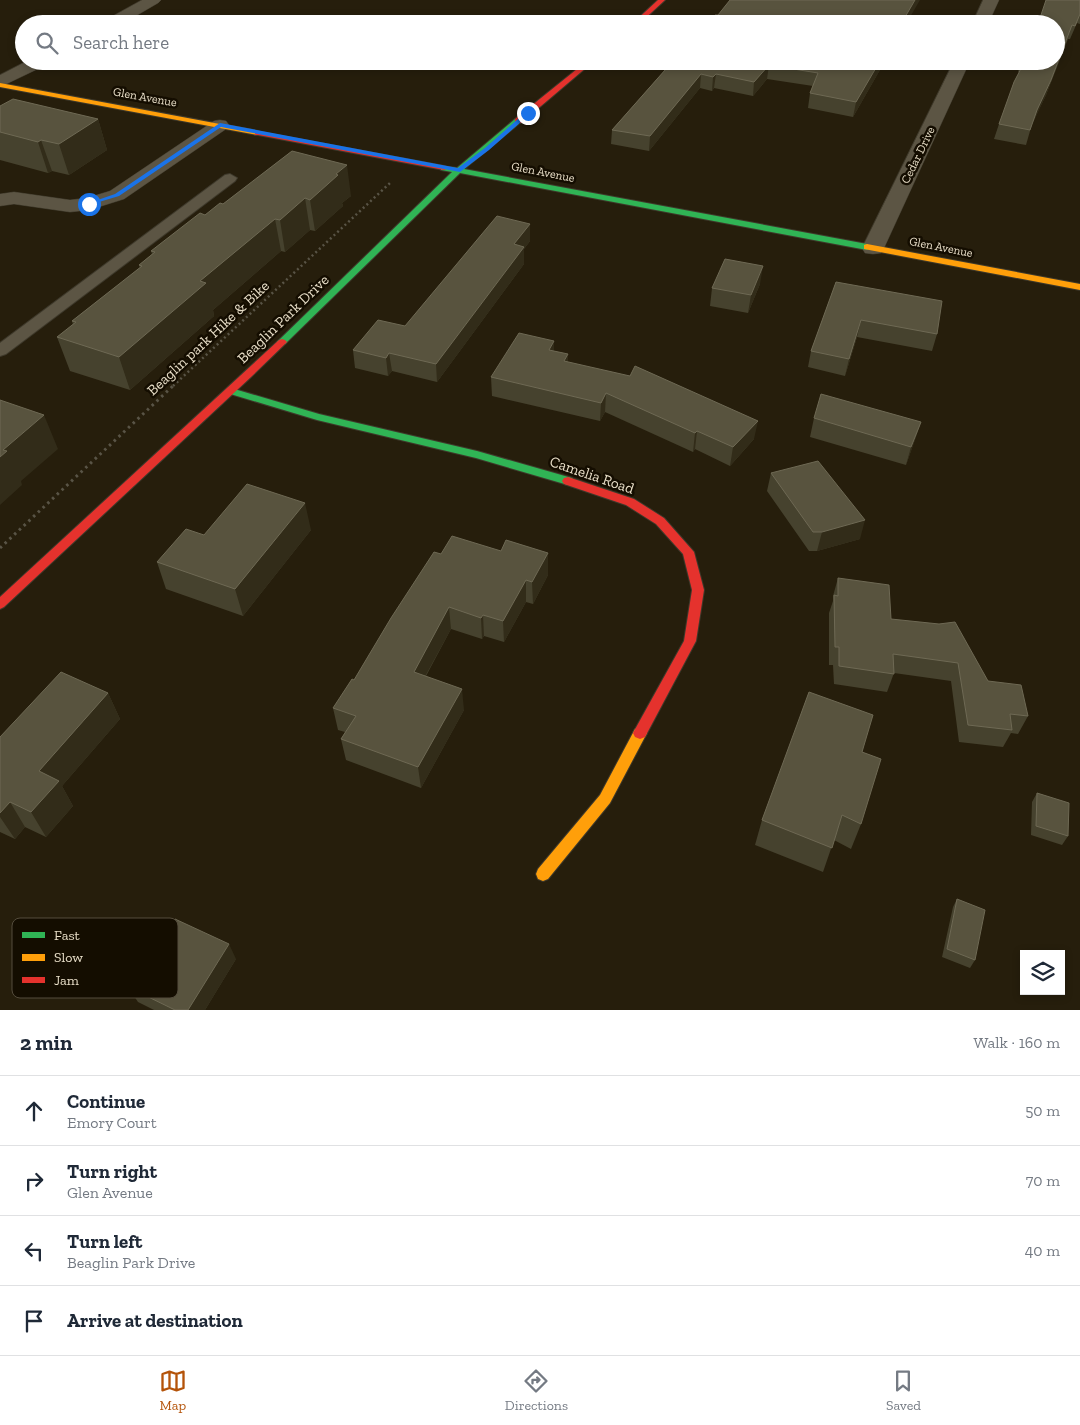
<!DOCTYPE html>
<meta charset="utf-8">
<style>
:root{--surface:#fff;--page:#f6f6f7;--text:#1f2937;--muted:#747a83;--line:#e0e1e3;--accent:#b45309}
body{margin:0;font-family:"Zilla Slab",serif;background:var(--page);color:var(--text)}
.controls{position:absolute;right:15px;bottom:15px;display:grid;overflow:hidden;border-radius:0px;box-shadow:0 2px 8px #0003}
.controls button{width:45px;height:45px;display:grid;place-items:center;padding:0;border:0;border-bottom:1px solid var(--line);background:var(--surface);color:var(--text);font:25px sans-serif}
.stop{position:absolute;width:15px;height:15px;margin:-11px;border:4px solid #1a73e8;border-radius:50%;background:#fff}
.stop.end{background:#1a73e8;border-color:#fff;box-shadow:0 1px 5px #0008}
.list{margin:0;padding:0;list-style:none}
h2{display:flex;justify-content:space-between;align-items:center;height:65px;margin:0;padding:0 20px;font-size:21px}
h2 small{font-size:16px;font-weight:400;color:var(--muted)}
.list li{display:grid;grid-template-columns:32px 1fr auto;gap:15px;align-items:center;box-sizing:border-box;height:70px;padding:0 20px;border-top:1px solid var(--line)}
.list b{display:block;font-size:19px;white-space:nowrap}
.list p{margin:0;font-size:16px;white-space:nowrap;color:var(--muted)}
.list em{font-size:16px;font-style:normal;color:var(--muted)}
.icon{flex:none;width:28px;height:28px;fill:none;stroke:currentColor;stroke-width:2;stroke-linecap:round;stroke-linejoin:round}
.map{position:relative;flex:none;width:1080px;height:1010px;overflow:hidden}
.search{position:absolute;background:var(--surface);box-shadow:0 2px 8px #0003;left:15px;right:15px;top:15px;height:55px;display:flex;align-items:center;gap:12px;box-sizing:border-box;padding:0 18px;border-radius:28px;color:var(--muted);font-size:19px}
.sheet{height:345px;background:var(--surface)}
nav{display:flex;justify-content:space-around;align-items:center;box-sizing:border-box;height:70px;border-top:1px solid var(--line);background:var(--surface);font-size:14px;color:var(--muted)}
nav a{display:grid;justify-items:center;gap:2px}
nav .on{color:var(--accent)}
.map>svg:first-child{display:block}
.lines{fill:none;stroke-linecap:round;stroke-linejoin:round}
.lane-casing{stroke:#3e392b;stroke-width:2}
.street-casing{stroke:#3e392b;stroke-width:1}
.fast-casing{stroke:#3e392b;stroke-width:2}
.slow-casing{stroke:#3e392b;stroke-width:2}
.jam-casing{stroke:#3e392b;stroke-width:2}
.path-far1{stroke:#595446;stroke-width:2.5;stroke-dasharray:2 3;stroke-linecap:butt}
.path{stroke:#595446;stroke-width:3;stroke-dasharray:2.5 4;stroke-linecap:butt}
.lane{fill:#5c5544;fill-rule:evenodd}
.street{fill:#5c5544;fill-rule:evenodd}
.fast{fill:#30b455;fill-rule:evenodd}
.slow{fill:#ff9f0a;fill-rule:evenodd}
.jam{fill:#e5322d;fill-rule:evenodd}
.wall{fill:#46422e}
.shaded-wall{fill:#322c19}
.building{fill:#58533e;stroke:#6e6954}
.route{fill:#1a73e8}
.labels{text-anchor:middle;stroke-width:5;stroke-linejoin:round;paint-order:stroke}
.far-street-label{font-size:12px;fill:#e9dfc8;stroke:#140d00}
.street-label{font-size:15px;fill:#e9dfc8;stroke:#140d00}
.key{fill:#140d00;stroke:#544c3c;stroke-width:1}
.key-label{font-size:14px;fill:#e9dfc8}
</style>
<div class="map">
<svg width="1080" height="1010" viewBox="0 0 1080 1010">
<rect width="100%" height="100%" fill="#261e0c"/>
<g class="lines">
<!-- lane casing -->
<g class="lane-casing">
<path id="lane" d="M230 174 237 178 235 181 6 354 0 356V343L225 175Z"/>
</g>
<!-- street casing -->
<g class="street-casing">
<path id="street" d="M142 0H161L158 3 122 24H102L104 21Z
M983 0H999L988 24H972Z
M27 61H48L46 65 0 87V75Z
M954 61H970L884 248 881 253 873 254 865 253 862 248Z
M220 120 226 121 229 125 226 129 124 199 89 210 70 212 14 204 0 206V194L14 192 70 200 87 198 110 191 214 121Z"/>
</g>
<!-- fast casing -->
<g class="fast-casing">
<path id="fast" d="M515 119 522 121 464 169 867 244 871 247 867 250 460 173 285 344H279L277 342 279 340 452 172 441 170V166L457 168Z
M231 388 319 414 477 451 572 478 574 481 568 485 476 458 317 420 227 393 226 391 227 389Z"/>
</g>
<!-- slow casing -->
<g class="slow-casing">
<path id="slow" d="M0 83 258 131 262 133 258 135 0 87Z
M867 244 1080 284V290L864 249V245Z
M640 727 645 729 647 733 610 803 548 879 543 881 538 879 536 874 538 869 600 795 635 729Z"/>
</g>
<!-- jam casing -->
<g class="jam-casing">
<path id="jam" d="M658 0H665L639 24H632Z
M587 61H594L521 123H515V119Z
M255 131 444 166 448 168 444 170 258 135H255Z
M282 339 285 340 287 342 285 344 251 377 4 607 0 609V597L279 340Z
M568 477 634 499 664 518 694 552 704 590 696 641 645 737 640 739 635 737 633 733 684 641 692 590 683 554 656 524 626 505 564 484 562 481 564 478Z"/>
</g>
<!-- path-far1 -->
<path class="path-far1" d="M173 386 390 183"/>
<!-- path -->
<path class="path" d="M0 548 174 385"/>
<!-- lane -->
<use href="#lane" class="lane"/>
<!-- street -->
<use href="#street" class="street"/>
<!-- fast -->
<use href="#fast" class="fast"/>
<!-- slow -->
<use href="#slow" class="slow"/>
<!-- jam -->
<use href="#jam" class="jam"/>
</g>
<!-- wall -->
<path class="wall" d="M1080 0V24L1077 23 1070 39H1068L1046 95 1032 124 1026 145 994 139 999 124 1019 72H1018L1021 61H1056Z
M673 61H885L853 117 808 108 810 93 813 86 767 79 753 96 714 88 712 91 700 88 649 151 611 144 612 130Z
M0 106 98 119 107 150 69 175 52 171 48 173 0 160Z
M292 151 351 196 342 203 343 206 315 231 310 230 285 252 281 251 213 310 214 316 130 390 70 371 57 337 73 325 72 321 140 268 139 265 152 254 151 251 205 215 223 204Z
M530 224V241L524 249V264L437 382 392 371 388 376 355 368 353 350 405 326Z
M836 282 937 334 932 351 857 337 845 376 808 367 811 351Z
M760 284 748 313 710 306 712 288Z
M554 341V351L568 362 754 439 730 466 695 449 693 452 605 412 600 421 492 396 491 377Z
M814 418 921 422 906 465 810 437Z
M771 473 860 539 817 551H809L767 491Z
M311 530 243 616 166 589 157 562 204 535Z
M441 554 548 575 533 604 526 602 504 642 484 636 482 639 451 629 426 676 464 710 421 788 346 760 341 739 345 732 338 730 333 708 354 680Z
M838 578 891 619 988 681 1028 716 1018 734 1011 733 1003 747 959 742 951 681 894 673 887 692 834 684 833 665H829V613L833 601V596Z
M108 693 120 719 62 786 73 806 46 837 25 827 15 839 0 832V737Z
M862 752 861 824 851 849 834 840 823 872 755 845 762 820Z
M1037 793 1068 836 1062 845 1031 835 1032 802Z
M957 899 975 960 970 968 942 957 953 907Z
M236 959 205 1010H154L138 1002 128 987Z"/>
<!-- shaded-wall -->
<path class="shaded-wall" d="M915 0H920L906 24H901Z
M1072 25 1046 95 1032 125 1037 110Z
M880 61H885L853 117 856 102Z
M769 65 767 79 753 96 754 82Z
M701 74 700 88 649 151 650 136Z
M716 74 714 88 712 91 713 77Z
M98 119 107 150 69 175 59 144Z
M41 140 52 171 48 173 38 142Z
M347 165 351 196 342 203 343 206 315 231 310 200 336 174Z
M305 198 310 230 285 252 280 220Z
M275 219 281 251 213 310 214 316 130 390 119 357 200 281Z
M530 224V241L524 249V264L437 382 436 364 514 244Z
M763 266 760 284 748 313 751 295Z
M861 320 857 337 845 376 849 359Z
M554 341V359L549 350Z
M389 353 392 371 388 376 386 358Z
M568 354V372L564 361Z
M606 393 605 412 600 421 601 403Z
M44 415 58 449 21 481 22 485 0 505V457L3 450Z
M758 421 754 439 730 466 733 447Z
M921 422 915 440 906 465 911 447Z
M697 431 695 449 693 452 695 433Z
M305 503 311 530 243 616 235 589Z
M865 520 860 539 817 551 822 532Z
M548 553V575L533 604 532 582Z
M526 580V602L504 642 503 621Z
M449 607 451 629 416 693 414 672Z
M483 615 484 636 482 639 481 618Z
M462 689 464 710 421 788 418 767Z
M108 693 120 719 62 786 73 806 46 837 31 812 39 771Z
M10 802 25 827 15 839 0 817V813Z
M229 944 236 959 205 1010H188Z"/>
<!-- building -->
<path class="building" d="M730 0H915L901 24H706L715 15H718Z
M1046 0H1080V14L1075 26 1072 25 1051 80 1037 110 1030 130 999 124 1014 82 1025 61H1056V24H1038Z
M673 61H880L856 102 810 93 818 73 769 65 754 82 716 74 713 77 701 74 650 136 612 130Z
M13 99 98 119 59 144 41 140 38 142 0 132V106Z
M292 151 347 165 336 174 338 175 310 200 305 198 280 220 275 219 200 281 206 283 119 357 57 337 76 322 72 321 142 266 139 265 155 252 151 251 200 213 205 215 220 203 223 204Z
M497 216 530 224 514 244 524 247 436 364 389 353 386 358 353 350 378 320 405 326Z
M725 259 763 266 751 295 712 288Z
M836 282 942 301 937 334 861 320 849 359 811 351Z
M519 333 554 341 549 350 568 354 564 361 630 376 635 366 758 421 733 447 697 431 695 433 606 393 601 403 491 377Z
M821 394 921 422 911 447 814 418Z
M0 400 44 415 3 450 7 451 0 457Z
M818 461 865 520 822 532H813L771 473Z
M247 484 305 503 235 589 157 562 186 529 204 535Z
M452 536 501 551 506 540 548 553 532 582 526 580 503 621 483 615 481 618 449 607 414 672 462 689 418 767 341 739 356 716 333 708 352 679 354 680 391 618 434 552 441 554Z
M838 578 889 585 891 619 939 624 955 622 988 681 1021 685 1028 716 1010 714 1012 730 968 725 958 663 893 654 894 674 839 666V647H835L834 595 838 596Z
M61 672 108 693 39 771 59 781 31 812 10 802 0 813V737Z
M809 692 873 715 862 752 881 759 861 824 842 815 832 848 762 820Z
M1037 793 1069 803 1068 836 1036 826Z
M957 899 985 910 975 960 947 949Z
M175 919 229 944 188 1010H175L128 987Z"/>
<!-- route -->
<path class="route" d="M526 112 531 113 489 150 460 172 221 127 119 196 89 205 86 204 115 194 220 123 458 168 485 148Z"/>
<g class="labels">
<!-- far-street labels -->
<g class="far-street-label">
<text transform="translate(145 97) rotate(10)" y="4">Glen Avenue</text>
<text transform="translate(918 155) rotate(-64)" y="4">Cedar Drive</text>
<text transform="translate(543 172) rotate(11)" y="4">Glen Avenue</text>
<text transform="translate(941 247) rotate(11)" y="4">Glen Avenue</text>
</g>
<!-- street labels -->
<g class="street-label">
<text transform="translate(283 319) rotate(-44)" y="5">Beaglin Park Drive</text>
<text transform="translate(208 338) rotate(-43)" y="5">Beaglin park Hike &amp; Bike</text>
<text transform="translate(592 475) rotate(19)" y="5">Camelia Road</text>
</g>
</g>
<!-- legend -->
<rect x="12" y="918" width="166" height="80" rx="8" class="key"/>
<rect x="22" y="932" width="23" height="6" fill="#30b455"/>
<rect x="22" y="954" width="23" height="7" fill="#ff9f0a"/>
<rect x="22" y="977" width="23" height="6" fill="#e5322d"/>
<g class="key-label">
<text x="54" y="940">Fast</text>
<text x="54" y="962">Slow</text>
<text x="54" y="985">Jam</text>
</g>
</svg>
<div class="controls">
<button><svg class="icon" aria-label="layers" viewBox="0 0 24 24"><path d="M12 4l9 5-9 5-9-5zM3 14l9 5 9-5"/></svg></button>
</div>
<div class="stop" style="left:89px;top:204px"></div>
<div class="stop end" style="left:528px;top:113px"></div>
<div class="search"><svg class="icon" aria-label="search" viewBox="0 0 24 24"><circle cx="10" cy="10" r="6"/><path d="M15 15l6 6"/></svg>Search here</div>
</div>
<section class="sheet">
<h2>2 min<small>Walk · 160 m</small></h2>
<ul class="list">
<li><svg class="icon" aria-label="ahead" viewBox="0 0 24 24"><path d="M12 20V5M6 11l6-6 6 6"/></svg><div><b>Continue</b><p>Emory Court</p></div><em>50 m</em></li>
<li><svg class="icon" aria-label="right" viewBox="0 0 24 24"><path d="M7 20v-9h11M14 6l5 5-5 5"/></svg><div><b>Turn right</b><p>Glen Avenue</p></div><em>70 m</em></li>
<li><svg class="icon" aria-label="left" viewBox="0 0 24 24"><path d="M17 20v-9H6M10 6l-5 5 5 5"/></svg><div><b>Turn left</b><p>Beaglin Park Drive</p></div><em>40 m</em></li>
<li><svg class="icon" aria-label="arrive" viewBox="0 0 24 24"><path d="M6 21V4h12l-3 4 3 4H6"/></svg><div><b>Arrive at destination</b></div></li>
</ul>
</section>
<nav>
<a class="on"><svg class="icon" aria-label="map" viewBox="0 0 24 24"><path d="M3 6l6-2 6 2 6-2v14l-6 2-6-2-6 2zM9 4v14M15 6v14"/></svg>Map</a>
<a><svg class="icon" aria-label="directions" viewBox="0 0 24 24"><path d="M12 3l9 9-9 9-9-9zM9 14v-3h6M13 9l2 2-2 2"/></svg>Directions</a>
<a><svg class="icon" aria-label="saved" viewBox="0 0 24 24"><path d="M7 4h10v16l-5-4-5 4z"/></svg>Saved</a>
</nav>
